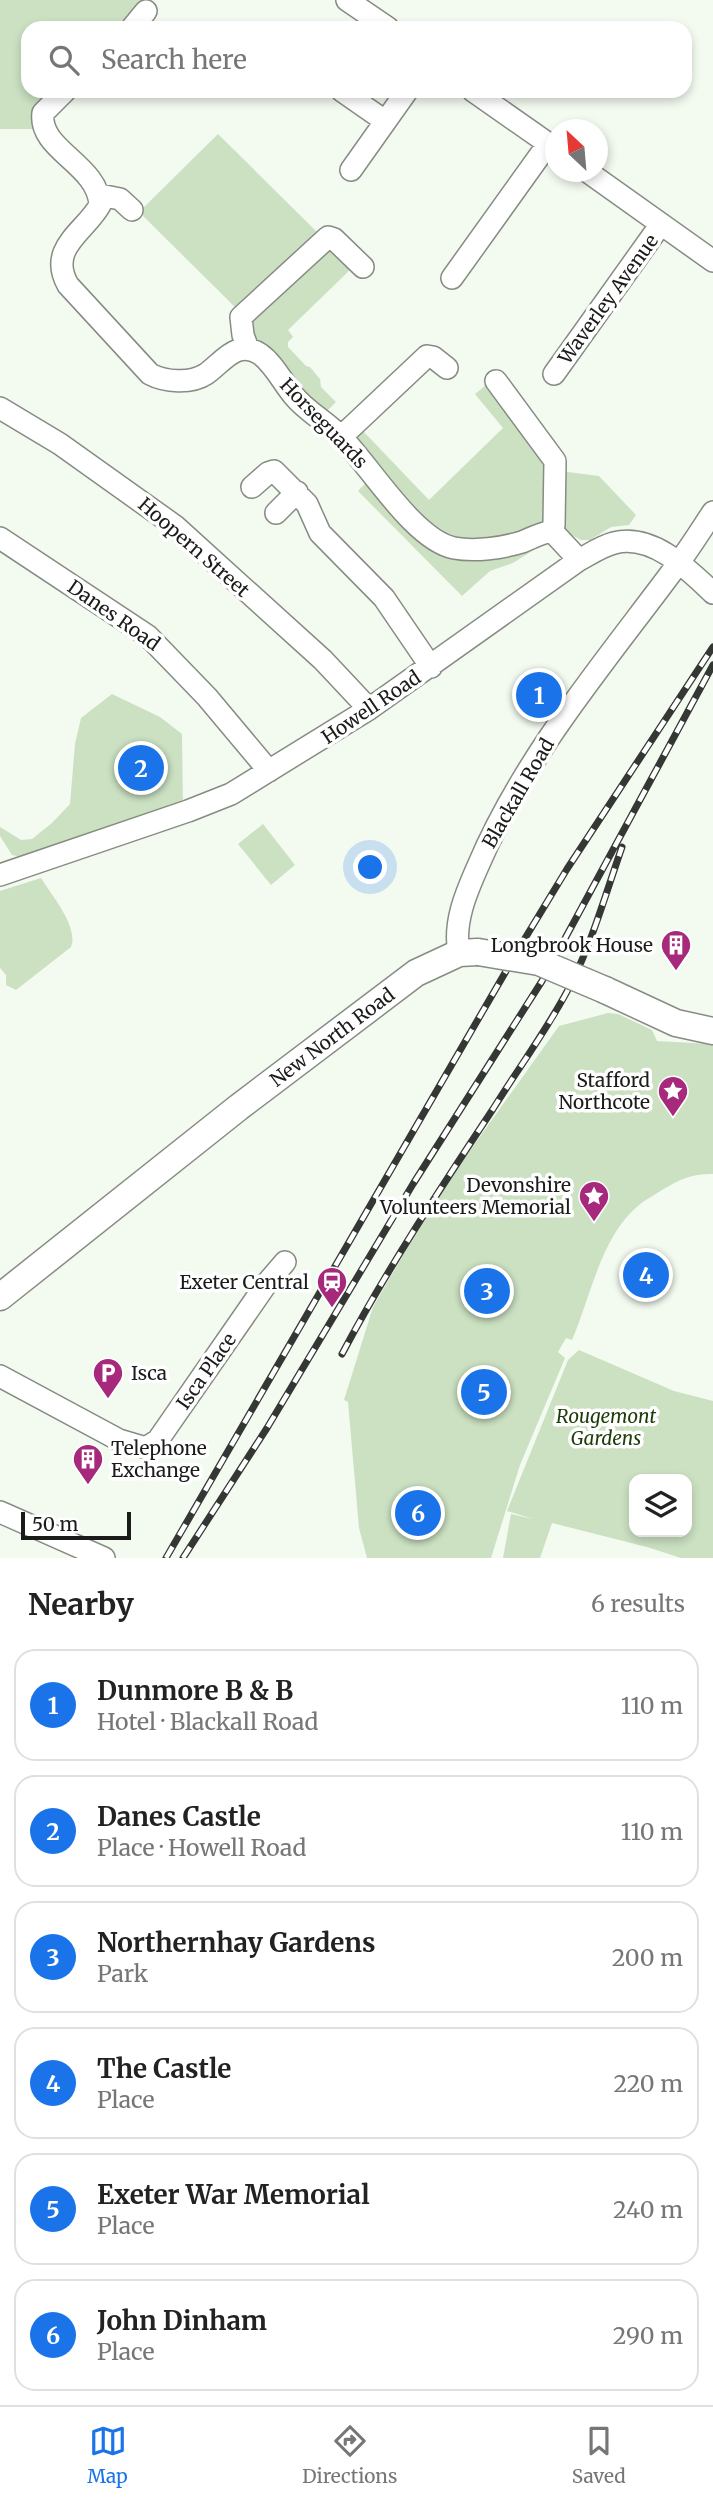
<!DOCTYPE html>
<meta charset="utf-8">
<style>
:root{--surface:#fff;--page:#f2f2f2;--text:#222;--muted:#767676;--line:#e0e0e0;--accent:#1a73e8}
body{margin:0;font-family:Merriweather,serif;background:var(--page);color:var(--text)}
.controls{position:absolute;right:21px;bottom:21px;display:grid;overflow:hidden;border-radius:14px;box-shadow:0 4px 10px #0003}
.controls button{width:63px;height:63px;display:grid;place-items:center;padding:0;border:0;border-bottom:2px solid var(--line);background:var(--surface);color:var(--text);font:35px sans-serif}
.compass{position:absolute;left:545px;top:119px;width:63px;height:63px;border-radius:50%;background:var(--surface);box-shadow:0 4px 10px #0003;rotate:334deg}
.scale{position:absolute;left:21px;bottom:18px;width:110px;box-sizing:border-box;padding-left:7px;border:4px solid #1a1c19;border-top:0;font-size:19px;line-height:24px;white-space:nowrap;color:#1a1c19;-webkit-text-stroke:5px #fff;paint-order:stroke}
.you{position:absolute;left:371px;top:868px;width:24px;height:24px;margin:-18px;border:5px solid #fff;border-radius:50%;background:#1a73e8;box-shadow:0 0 0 10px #1a73e833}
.badge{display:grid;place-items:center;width:46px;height:46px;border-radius:50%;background:var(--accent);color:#fff;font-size:23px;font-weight:700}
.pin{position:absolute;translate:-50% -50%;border:4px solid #fff;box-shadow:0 2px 7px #0006}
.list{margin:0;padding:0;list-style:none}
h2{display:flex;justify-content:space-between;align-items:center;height:91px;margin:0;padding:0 28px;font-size:30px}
h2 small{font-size:23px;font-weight:400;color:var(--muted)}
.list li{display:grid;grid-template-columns:46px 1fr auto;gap:21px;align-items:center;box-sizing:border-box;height:112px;margin:0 14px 14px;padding:0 14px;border:2px solid var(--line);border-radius:21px}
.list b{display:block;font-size:26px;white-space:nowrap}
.list p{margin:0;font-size:23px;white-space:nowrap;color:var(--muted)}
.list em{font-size:23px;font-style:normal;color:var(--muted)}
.icon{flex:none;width:38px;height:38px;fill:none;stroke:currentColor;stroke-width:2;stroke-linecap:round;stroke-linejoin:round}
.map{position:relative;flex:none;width:713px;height:1558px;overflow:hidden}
.search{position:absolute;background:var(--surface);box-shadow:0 4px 10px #0003;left:21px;right:21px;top:21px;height:77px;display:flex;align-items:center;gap:18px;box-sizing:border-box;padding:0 24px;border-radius:21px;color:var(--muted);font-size:26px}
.sheet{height:847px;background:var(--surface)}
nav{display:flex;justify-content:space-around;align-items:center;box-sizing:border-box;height:98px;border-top:2px solid var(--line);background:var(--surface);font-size:19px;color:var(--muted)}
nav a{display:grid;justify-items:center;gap:4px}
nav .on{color:var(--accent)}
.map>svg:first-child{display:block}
.green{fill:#cbe1c2;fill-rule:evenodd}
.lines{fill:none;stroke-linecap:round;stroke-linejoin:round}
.minor-casing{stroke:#868c83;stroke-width:24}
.major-casing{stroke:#868c83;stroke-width:29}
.minor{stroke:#fff;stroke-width:21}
.major{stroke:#fff;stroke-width:26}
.rail-casing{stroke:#343733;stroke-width:7}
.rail{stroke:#fff;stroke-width:4.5;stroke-dasharray:13;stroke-linecap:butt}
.major-bridge-casing{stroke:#868c83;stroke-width:29;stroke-linecap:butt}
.major-bridge{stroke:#fff;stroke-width:26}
.labels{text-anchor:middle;stroke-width:7;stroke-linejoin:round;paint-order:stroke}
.street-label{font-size:19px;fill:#1a1c19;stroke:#fff}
.poi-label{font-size:19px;fill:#1a1c19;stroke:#fff;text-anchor:end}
.park-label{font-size:19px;font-style:italic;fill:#1d3c08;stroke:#fff}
</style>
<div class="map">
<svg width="713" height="1558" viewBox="0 0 713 1558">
<rect width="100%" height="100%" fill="#f3faf0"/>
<!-- green -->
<path class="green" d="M0 0H150L125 28H28V91H58L40 129H0Z
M218 134 319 234 240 312 139 212Z
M334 249 352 268 288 330 293 337 288 342V347L306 366 310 367 320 379 321 387 336 402 323 415 261 348 249 325 252 313 323 250Z
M491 381 560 471 599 476 636 515 629 525 611 527 590 540H581L568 533 551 539 513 563 490 571 462 596 358 491 375 473 355 438 363 431 429 500 503 428 475 394Z
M112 694 160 717 182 734 183 807 33 854 21 857 12 855 0 836V827L21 840 32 839 52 823 70 804 75 744 81 718Z
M263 824 295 865 271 885 238 844Z
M41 878C52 896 79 927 71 947L16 990 6 985V975L0 968V891Z
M608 1013 618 1014 652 1030 657 1041 713 1044V1174C690 1174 681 1179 662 1190 655 1195 646 1199 639 1205 601 1236 591 1296 572 1340L566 1338 558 1352 565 1358 520 1465 491 1558H367L359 1528 348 1402 344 1400 373 1307 436 1198 559 1026Z
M579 1350 674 1391 713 1401V1558H681L647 1547 552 1523 540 1558H503L511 1514 533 1519 507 1511 568 1360ZM634 1479H687V1532H634Z"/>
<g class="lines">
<!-- minor casing -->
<g class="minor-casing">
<path id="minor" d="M347 0 388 28
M132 28 146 11
M65 91 43 113C38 150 98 164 100 205 85 232 47 248 68 285L150 374C165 382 191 384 206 374 223 362 237 339 260 354 274 364 283 383 294 396 307 412 327 422 342 438 370 466 414 540 454 548 475 552 502 548 522 542 532 538 541 533 552 531L579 560
M342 91 385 121
M473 91 556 149
M351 170 407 91
M588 172 713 261
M100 195 120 199 132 210
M452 278 548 144
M248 349 243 335 241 317 328 237 334 239 363 267
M554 374 661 224
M496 381 555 461 554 525 552 531
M0 408 60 444 175 526 323 660 369 709
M341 437 427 356 433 357 447 368
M252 487 268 473 274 471 307 504 320 533 384 598 431 667
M276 513 297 492
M0 538 148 636 207 697 269 771
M0 875 188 811 231 794 369 709 579 560C590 554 602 546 614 543 652 533 688 569 713 593
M459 953C453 923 466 893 478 866 525 755 606 661 677 565 690 548 701 530 713 512
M0 1376 119 1440 146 1448 158 1440 267 1283 285 1262
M0 1512 104 1558"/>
</g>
<!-- major casing -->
<g class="major-casing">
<path id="major" d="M605 990 676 1023 713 1031
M0 1297 239 1107 416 973 459 953 478 952"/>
</g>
<!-- minor -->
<use href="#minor" class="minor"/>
<!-- major -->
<use href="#major" class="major"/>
<!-- rail casing -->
<g class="rail-casing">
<path id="rail" d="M342 1354C387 1269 440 1189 493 1109 519 1067 550 1026 572 982 593 939 606 893 622 847
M166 1558 524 940 567 869 713 647
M183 1558 267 1428 413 1184 542 981 713 665"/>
</g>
<!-- rail -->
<use href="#rail" class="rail"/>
<!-- major-bridge casing -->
<g class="major-bridge-casing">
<path id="major-bridge" d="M478 952 539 962 605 990"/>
</g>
<!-- major-bridge -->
<use href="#major-bridge" class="major-bridge"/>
</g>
<!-- icons -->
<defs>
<g id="building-pin" transform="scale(1.575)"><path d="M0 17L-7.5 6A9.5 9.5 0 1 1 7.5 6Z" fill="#a7297b" stroke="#fff"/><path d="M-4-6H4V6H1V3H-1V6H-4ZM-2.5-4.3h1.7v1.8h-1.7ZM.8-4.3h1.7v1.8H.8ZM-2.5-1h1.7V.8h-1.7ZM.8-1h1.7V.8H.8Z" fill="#fff"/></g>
<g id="sight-pin" transform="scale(1.575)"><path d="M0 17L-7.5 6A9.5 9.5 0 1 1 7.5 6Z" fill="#a7297b" stroke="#fff"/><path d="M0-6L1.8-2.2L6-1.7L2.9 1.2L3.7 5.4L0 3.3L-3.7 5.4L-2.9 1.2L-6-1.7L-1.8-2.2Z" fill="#fff"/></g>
<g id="station-pin" transform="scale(1.575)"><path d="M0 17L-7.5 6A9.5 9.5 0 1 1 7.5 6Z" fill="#a7297b" stroke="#fff"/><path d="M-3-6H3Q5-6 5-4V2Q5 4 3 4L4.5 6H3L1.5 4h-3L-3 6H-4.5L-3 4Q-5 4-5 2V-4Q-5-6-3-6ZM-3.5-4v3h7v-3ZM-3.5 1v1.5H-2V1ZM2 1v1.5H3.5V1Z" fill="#fff"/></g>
<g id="parking-pin" transform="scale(1.575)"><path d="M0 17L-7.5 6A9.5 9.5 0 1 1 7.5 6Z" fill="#a7297b" stroke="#fff"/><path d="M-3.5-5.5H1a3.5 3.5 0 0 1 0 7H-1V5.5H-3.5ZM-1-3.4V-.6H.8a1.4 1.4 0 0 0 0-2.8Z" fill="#fff"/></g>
</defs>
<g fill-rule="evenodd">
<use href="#building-pin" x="676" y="945"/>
<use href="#sight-pin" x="673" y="1091"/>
<use href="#sight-pin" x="594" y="1196"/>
<use href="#station-pin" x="332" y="1282"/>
<use href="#parking-pin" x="108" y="1373"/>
<use href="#building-pin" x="88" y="1459"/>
</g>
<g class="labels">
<!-- street labels -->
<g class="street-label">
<text transform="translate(608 299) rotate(-54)" y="7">Waverley Avenue</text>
<text transform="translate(324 423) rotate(46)" y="7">Horseguards</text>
<text transform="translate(194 547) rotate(41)" y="7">Hoopern Street</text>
<text transform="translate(114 615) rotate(35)" y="7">Danes Road</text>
<text transform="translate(371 707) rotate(-34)" y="7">Howell Road</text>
<text transform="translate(518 793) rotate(-60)" y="7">Blackall Road</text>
<text transform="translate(332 1037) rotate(-37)" y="7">New North Road</text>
<text transform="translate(206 1371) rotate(-55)" y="7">Isca Place</text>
</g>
<!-- poi labels -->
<g class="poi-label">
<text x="653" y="952">Longbrook House</text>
<text x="650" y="1087">Stafford<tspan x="650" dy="22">Northcote</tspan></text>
<text x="571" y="1192">Devonshire<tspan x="571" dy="22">Volunteers Memorial</tspan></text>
<text x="309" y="1289">Exeter Central</text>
<text x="131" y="1380" text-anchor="start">Isca</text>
<text x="111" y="1455" text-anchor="start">Telephone<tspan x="111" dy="22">Exchange</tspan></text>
</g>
<!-- park labels -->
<g class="park-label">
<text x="606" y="1423">Rougemont<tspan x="606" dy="22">Gardens</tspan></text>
</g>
</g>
</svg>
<div class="controls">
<button><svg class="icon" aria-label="layers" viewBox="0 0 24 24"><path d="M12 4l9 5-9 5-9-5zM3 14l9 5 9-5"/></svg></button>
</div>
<svg class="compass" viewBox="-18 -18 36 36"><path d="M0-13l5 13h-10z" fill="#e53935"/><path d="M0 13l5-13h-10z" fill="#767676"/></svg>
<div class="scale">50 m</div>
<div class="you"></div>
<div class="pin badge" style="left:539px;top:695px">1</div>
<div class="pin badge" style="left:141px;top:768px">2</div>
<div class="pin badge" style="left:487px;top:1291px">3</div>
<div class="pin badge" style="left:646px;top:1275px">4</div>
<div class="pin badge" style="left:484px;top:1392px">5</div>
<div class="pin badge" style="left:418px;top:1513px">6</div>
<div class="search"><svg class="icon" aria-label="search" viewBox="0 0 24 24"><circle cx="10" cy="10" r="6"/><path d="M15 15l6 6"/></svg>Search here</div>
</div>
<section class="sheet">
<h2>Nearby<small>6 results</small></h2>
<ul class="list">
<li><span class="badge">1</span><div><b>Dunmore B &amp; B</b><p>Hotel · Blackall Road</p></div><em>110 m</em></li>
<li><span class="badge">2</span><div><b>Danes Castle</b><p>Place · Howell Road</p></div><em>110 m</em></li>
<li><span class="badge">3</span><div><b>Northernhay Gardens</b><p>Park</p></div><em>200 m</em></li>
<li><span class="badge">4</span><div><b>The Castle</b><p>Place</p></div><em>220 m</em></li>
<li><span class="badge">5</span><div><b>Exeter War Memorial</b><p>Place</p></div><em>240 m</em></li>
<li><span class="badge">6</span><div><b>John Dinham</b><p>Place</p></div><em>290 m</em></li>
</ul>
</section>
<nav>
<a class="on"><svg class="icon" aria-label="map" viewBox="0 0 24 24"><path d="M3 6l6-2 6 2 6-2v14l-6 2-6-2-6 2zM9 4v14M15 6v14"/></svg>Map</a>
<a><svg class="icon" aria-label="directions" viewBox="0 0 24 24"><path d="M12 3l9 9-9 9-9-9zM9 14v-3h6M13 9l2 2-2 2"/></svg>Directions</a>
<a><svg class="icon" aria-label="saved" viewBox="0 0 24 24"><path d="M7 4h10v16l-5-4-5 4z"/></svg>Saved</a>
</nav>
